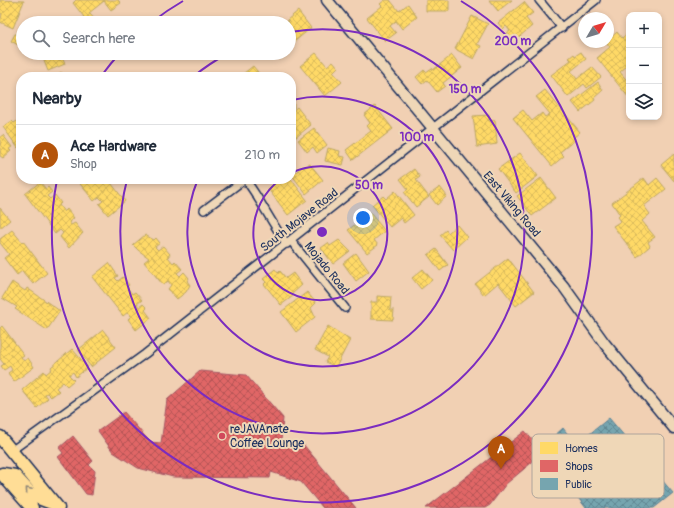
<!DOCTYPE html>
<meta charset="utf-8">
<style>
:root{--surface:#fff;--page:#f6f6f7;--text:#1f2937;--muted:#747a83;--line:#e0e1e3;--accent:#b45309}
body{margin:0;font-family:Pangolin,sans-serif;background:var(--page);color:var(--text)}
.controls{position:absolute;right:12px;top:12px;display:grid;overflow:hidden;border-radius:8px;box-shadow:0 2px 6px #0003}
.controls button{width:36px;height:36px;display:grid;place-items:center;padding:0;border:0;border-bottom:1px solid var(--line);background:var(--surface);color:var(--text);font:20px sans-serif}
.compass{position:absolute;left:578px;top:12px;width:36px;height:36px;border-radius:50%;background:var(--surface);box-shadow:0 2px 6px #0003;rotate:52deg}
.you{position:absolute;left:363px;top:218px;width:14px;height:14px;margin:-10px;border:3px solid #fff;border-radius:50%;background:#1a73e8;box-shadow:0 0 0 6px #1a73e833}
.badge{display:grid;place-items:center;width:26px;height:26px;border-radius:50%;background:var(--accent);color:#fff;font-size:13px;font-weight:700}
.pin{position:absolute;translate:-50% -33px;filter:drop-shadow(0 1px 2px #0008)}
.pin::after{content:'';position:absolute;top:21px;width:14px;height:12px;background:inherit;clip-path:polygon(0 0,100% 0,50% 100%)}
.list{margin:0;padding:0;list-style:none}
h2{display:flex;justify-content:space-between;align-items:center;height:52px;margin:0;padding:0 16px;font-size:17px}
h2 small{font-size:13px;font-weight:400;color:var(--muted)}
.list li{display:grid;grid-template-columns:26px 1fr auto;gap:12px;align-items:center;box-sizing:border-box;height:60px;padding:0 16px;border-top:1px solid var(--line)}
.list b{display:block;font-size:15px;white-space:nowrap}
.list p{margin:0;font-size:13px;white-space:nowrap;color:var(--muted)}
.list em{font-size:13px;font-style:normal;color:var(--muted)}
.icon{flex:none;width:22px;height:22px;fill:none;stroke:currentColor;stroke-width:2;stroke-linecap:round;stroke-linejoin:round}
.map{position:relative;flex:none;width:674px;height:508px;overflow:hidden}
.search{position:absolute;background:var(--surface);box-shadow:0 2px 6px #0003;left:16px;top:16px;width:280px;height:44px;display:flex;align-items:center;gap:10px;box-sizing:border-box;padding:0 14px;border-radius:22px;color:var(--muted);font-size:15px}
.panel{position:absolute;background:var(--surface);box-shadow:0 2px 6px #0003;left:16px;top:72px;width:280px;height:112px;border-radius:16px}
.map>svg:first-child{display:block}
.homes{fill:url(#homes-cross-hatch);stroke:#bba664}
.shops{fill:url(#shops-cross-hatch);stroke:#a55664}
.public{fill:url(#public-cross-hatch);stroke:#5b8297}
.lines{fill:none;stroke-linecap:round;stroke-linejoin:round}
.street-casing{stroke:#1b2f5e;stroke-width:10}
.secondary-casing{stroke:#1b2f5e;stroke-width:13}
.primary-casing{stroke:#1b2f5e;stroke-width:15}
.street{stroke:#efd7b7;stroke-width:7}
.secondary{stroke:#efd7b7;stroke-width:10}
.primary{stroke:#ffdd96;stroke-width:12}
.oneway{stroke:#8d867a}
.ring{fill:none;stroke:#7b2cbf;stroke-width:2}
.poi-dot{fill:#d1495b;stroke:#efd7b7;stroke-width:1.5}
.labels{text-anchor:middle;stroke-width:4;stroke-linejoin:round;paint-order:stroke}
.street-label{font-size:12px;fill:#1b2f5e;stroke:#efd7b7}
.poi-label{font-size:12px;fill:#1b2f5e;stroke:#efd7b7;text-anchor:start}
.key{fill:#efd7b7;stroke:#afa59c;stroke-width:1}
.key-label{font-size:11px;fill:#1b2f5e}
.centre{fill:#7b2cbf;stroke:#efd7b7;stroke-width:2}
.ring-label{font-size:12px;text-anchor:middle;font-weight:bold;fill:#7b2cbf;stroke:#efd7b7;stroke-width:4;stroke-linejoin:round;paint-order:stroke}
</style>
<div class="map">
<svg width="674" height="508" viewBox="0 0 674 508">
<defs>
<pattern id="homes-cross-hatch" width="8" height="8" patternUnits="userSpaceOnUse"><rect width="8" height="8" fill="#ffd966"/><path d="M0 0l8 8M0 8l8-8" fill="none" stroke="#dabb5b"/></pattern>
<pattern id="shops-cross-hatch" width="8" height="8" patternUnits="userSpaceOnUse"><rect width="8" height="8" fill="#e06666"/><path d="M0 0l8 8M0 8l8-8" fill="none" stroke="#b55457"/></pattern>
<pattern id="public-cross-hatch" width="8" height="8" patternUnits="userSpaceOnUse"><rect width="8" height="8" fill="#76a5af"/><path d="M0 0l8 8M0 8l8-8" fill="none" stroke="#608792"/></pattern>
</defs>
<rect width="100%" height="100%" fill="#f1d0b3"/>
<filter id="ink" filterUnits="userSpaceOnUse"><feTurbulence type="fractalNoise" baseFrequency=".025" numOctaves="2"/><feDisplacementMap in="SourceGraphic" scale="8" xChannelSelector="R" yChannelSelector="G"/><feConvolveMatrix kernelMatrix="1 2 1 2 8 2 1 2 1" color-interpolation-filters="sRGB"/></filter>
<g filter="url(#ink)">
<!-- homes -->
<path class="homes" d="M0 0 24 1 13 28 0 22 2 14 0 13Z
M76 0H118L121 3 111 10 104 1 89 13 97 22 95 23H76L84 17 73 3Z
M385 0H390L399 11 408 4 417 17 402 29 396 21 390 26 396 33 385 41 367 18 382 6 380 4Z
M426 0H449V11H426Z
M489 0H512L498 11Z
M524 2 533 13 526 18 532 26 513 42 507 33 510 31 506 26 503 29 498 23Z
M298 11 311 28 289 46V23H286L289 21 287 20Z
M472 16 488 24 477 44 481 46 474 59 455 49Z
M36 17 53 22V23H32Z
M23 27V44L20 46 11 41 15 34H19Z
M617 32 622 38 629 32V64L620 72 629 83V98L597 58 610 47 606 42Z
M581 52 586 59 571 71 577 79 592 67 601 77 587 88 584 84 568 97 551 75 571 60 569 58 574 54 575 56Z
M38 53H60L65 64 48 71 44 61 46 59Z
M316 53 327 66 333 61 338 67 333 72 342 82 325 96 300 66Z
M452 55 462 68 443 83 445 86 437 92 427 80 422 84 416 77 424 70 426 72 432 68 433 70Z
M253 66 262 77H239Z
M61 72 66 77H55Z
M598 82 603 90 594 98 595 100 580 112 572 102Z
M545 90 580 132 573 138 575 140 560 152 564 156 552 166 513 118 523 110 532 121 542 113 545 117 550 114 536 97Z
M291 96H294V108H291Z
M375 106 393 129 353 160 346 150 371 131 367 126 370 123 364 115Z
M297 107 311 125 295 138 291 133V112Z
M489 115V121L495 120 497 144 477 147 473 116Z
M21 118V146L18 148 3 127 12 121 14 123Z
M314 128 327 145 317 153 313 147 307 152 298 140Z
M3 135 12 147 9 149 11 151 3 158 0 156V137Z
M328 148 340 151 339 156 345 157 343 165 325 161Z
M520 153 538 176 516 193 498 169Z
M674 154V181L661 165Z
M310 164 323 180 306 194 292 175 303 166 304 168Z
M414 169 420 177 416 180 429 197 416 207 404 192 408 189 400 179Z
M541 178 556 198 532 216 517 196Z
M644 178 649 185 657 178 666 189 644 206 650 214 642 221 655 237 648 242 650 246 637 257 613 226 621 221 618 217 620 215 612 203Z
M76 179H108L125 201 108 215 99 204 103 201 99 197 94 201Z
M198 179H208L202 184Z
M275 179H291L307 200 288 215 268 189 277 182Z
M40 182 46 189 48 187 52 192 47 196 50 199 55 195 61 203 59 205 64 212 67 209 74 218 69 222 71 225 75 223 83 233 69 248 60 237 63 233 60 230 55 234 25 194Z
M440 187 447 196 437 205 429 195Z
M395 191 414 215 404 223 401 218 390 227 372 205 383 196 386 199Z
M0 208 10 220 0 228Z
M367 209 385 231 374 240 378 245 367 253 348 230 358 222 356 219Z
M457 225 467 237 453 250 440 235 446 230 448 233Z
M12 230 22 242 23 241 47 273 33 284 22 271 17 275 4 258 9 254 0 243V239Z
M145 235 154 240 156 238 160 243 155 247 158 250 163 246 170 254 168 257 173 263 175 261 182 269 177 273 180 276 184 272 189 278 187 281 190 285 186 292 177 299 168 289 171 285 168 281 163 285 144 262 149 258 138 250 133 245Z
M339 240 350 251 333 264 321 248 328 243 330 246Z
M436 249 448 265 440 271 428 255Z
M356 253 369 271 356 281 343 263Z
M508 258 534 292 516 306 498 283 484 295 475 284Z
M109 263 118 276 115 278 118 281 123 277 129 285 127 287 132 294 135 292 142 300 137 304 139 307 143 304 147 308 145 310 151 318 136 330 128 319 131 316 128 312 123 316 92 277Z
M275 269 278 273 280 271 286 278 293 273 302 285 292 294 293 296 281 305 264 284 266 282 263 279Z
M423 269 432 280 421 289 412 278Z
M12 282 25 291 27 288 60 311 47 330 15 309 17 307 2 298Z
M307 292 316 303 311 308 315 317 296 332 281 312Z
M377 296 391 297 390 310H394L393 320 371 319V302H377Z
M2 326 24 355 21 357 24 361 28 358 34 367 14 382 8 373 12 370 10 366 4 370 1 366 4 364 0 359V328Z
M328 326 350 340 336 367 325 362 328 357 315 350Z
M103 330 116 347 91 367 78 350Z
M72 349 88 367 76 377 73 372 69 375 74 380 67 386 63 382 56 388 59 391 51 397 47 393 45 394 48 398 37 408 22 390 44 371 46 374 52 369 51 367Z"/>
<!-- shops -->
<path class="shops" d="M200 371 246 375 283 418 281 441 303 444 356 508H323L301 482 271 472 270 478 173 477 138 468 113 452 98 431 124 412 150 442 161 443 167 400Z
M525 431 543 453 506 484 490 505 485 508H426Z
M73 436 93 461 89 465 95 471 92 495 86 494 58 457 63 453 59 448Z"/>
<!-- public -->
<path class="public" d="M609 418 673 493 654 508H586L540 449 563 428 576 445Z"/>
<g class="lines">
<!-- street casing -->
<g class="street-casing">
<path id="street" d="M539 0 562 28
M245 179C261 200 271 223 287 244
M204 210 245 179
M291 241 345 308
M11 451 145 354 596 0"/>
</g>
<!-- secondary casing -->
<g class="secondary-casing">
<path id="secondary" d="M327 0 564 287 605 344 674 428"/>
</g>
<!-- primary casing -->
<g class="primary-casing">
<path id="primary" d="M0 437 58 508
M2 474 32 508
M3 474 15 476 33 496 54 504"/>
</g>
<!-- street -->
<use href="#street" class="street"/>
<!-- secondary -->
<use href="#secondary" class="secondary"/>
<!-- primary -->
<use href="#primary" class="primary"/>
</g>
<!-- one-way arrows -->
<defs><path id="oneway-chevron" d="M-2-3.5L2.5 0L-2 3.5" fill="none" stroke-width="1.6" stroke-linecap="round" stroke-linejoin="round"/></defs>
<use class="oneway" href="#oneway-chevron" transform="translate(28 490) rotate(-130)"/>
</g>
<!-- distance rings -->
<g class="ring">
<path d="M291 173A67 67 0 1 1 281 179"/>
<path d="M292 100A135 135 0 1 1 198 179"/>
<path d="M194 76A202 202 0 0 1 227 54M290 32A202 202 0 1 1 127 180"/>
<path d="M102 75A270 270 0 0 1 120 53M152 22A270 270 0 0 1 183 1M461 1A270 270 0 1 1 57 180"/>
</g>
<!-- markers -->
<circle class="poi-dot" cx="222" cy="436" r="4"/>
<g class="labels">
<!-- street labels -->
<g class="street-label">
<text transform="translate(512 204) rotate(50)" y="4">East Viking Road</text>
<text transform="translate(299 220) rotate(-38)" y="4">South Mojave Road</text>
<text transform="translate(327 268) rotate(51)" y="4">Mojado Road</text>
</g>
<!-- poi labels -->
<g class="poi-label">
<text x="230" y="433">reJAVAnate<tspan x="230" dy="14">Coffee Lounge</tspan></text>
</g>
</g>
<!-- legend -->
<rect x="532" y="434" width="132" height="64" rx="6" class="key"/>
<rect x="540" y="442" width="18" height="12" fill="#ffd966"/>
<rect x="540" y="460" width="18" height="12" fill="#e06666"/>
<rect x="540" y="478" width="18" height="12" fill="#76a5af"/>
<g class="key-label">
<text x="565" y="452">Homes</text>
<text x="565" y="470">Shops</text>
<text x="565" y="488">Public</text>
</g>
<circle cx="322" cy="232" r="6" class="centre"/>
<g class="ring-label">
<text x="513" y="45">200 m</text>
<text x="465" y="93">150 m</text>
<text x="417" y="141">100 m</text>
<text x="369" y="189">50 m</text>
</g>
</svg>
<div class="controls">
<button>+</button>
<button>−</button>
<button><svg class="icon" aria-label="layers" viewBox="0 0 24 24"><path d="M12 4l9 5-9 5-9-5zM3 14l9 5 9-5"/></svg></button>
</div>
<svg class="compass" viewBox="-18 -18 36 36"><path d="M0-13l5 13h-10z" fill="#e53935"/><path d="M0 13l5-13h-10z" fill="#747a83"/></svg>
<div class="you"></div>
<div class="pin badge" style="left:501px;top:469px">A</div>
<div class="search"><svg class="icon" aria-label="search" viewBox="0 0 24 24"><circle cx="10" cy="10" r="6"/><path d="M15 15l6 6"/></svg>Search here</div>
<section class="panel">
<h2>Nearby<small></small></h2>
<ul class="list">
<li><span class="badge">A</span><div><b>Ace Hardware</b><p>Shop</p></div><em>210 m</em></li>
</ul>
</section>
</div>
